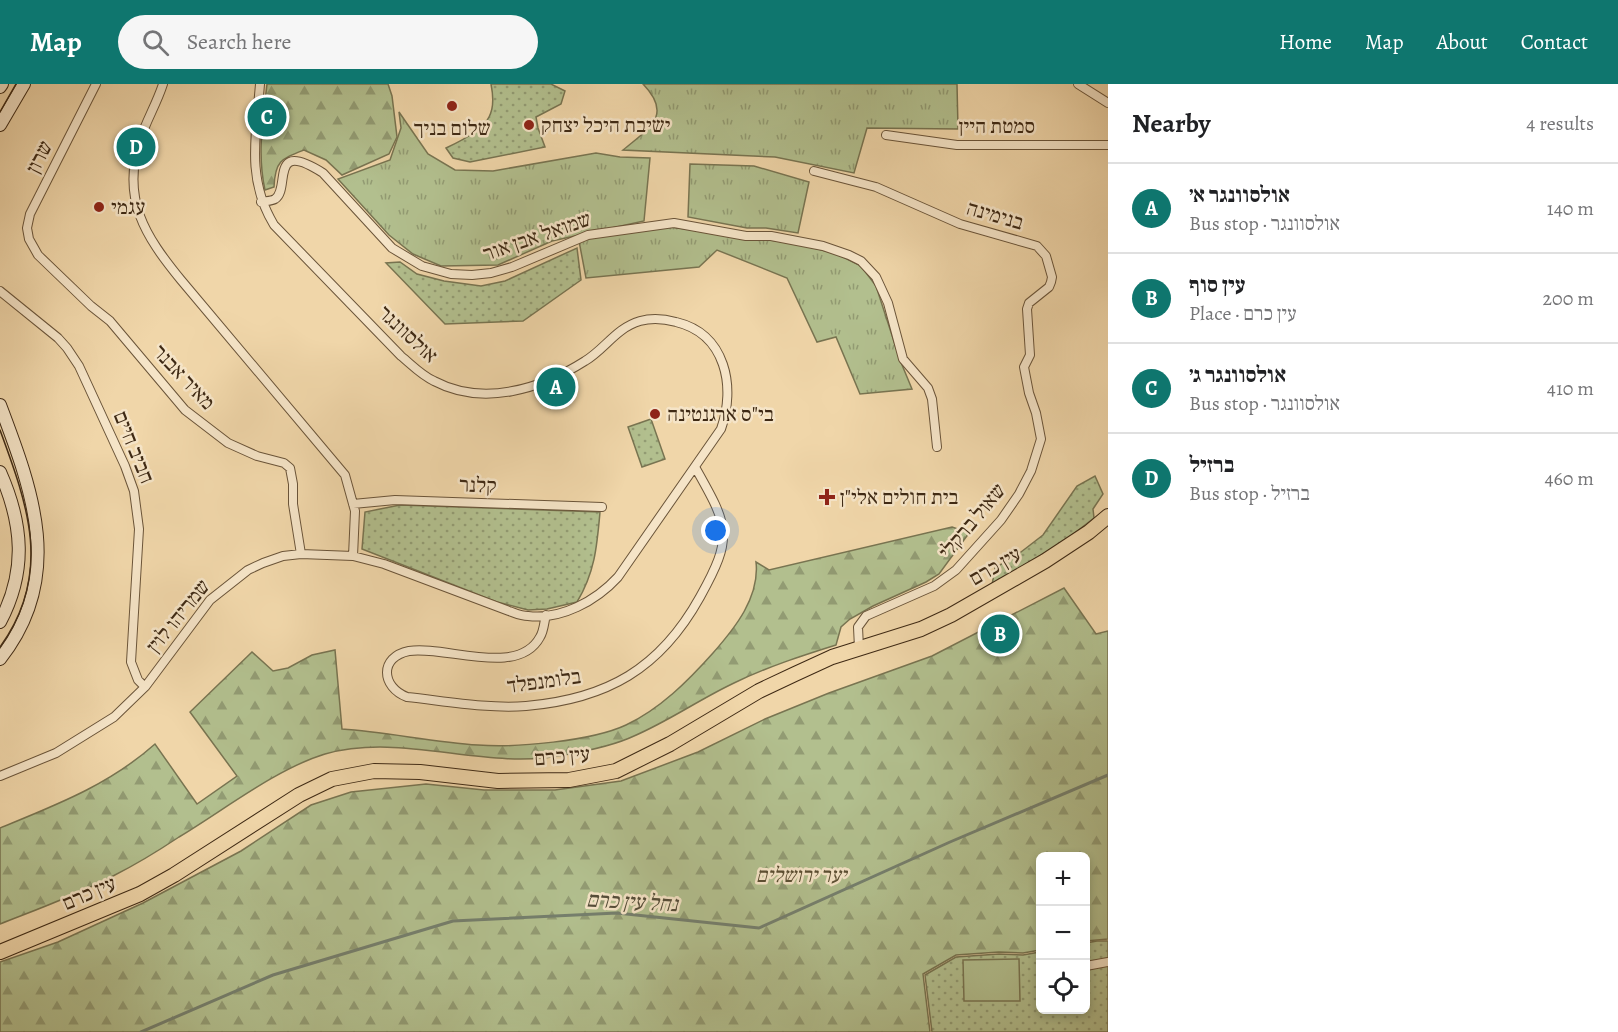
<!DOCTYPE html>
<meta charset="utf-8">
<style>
:root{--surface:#fff;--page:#f6f6f6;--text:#202124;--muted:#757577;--line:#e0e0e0;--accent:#0f766e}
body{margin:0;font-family:Alegreya,"Frank Ruhl Libre",serif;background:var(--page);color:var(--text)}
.controls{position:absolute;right:18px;bottom:18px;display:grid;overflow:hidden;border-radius:9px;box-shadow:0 3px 9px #0003}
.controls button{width:54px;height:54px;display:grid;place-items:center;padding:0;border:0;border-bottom:2px solid var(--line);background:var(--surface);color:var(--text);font:30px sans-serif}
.you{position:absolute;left:716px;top:447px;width:21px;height:21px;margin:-15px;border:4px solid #fff;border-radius:50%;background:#1a73e8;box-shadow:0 0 0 9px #1a73e833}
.badge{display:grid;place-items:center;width:39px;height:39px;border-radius:50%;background:var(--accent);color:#fff;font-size:20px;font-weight:700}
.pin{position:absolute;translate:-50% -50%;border:3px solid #fff;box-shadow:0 2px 6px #0006}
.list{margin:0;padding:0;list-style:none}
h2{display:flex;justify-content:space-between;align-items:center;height:78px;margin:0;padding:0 24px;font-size:26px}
h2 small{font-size:20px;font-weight:400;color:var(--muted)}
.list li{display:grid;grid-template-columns:39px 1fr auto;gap:18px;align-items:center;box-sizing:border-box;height:90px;padding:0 24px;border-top:2px solid var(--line)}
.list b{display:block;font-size:22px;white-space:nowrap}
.list p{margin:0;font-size:20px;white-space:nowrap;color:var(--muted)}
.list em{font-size:20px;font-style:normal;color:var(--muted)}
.icon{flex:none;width:33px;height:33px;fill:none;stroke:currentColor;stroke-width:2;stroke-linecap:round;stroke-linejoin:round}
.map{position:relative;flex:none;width:1108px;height:948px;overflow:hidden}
header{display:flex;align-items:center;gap:36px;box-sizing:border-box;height:84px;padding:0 30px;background:var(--accent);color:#fff}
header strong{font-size:28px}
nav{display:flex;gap:33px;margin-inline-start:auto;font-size:21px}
.search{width:420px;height:54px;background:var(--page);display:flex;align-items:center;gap:15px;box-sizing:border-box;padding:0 21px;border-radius:33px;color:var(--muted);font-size:22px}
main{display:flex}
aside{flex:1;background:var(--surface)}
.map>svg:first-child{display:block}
.grass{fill:url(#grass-tufts);stroke:#787451;stroke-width:1.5}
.forest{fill:url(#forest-firs);stroke:#787451;stroke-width:1.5}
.park{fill:url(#park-dots);stroke:#787451;stroke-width:1.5}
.pitch{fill:#b2bf8e;stroke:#787451;stroke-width:1.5}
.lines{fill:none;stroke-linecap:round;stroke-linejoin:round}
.stream{stroke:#757f6d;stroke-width:3}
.minor-casing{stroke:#6a5439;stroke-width:10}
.secondary-casing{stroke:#3e2914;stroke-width:14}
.primary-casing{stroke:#3e2914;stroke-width:16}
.minor{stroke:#f5e4c7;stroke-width:8}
.secondary{stroke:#f5e4c7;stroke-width:12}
.primary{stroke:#f0d6a9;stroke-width:14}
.tram{stroke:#3e2914;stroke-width:1.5}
.poi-dot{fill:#8f2418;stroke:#f5e4c7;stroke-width:2}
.labels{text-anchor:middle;stroke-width:5;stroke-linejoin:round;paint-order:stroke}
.poi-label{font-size:21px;fill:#3e2914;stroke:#f5e4c7;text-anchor:start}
.street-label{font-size:21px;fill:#3e2914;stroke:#f5e4c7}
.park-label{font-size:21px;font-style:italic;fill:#5b4e32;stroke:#f5e4c7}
.water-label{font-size:22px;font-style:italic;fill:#554d39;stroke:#f5e4c7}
</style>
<header>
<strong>Map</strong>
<div class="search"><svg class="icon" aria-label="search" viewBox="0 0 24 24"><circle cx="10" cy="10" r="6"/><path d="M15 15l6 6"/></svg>Search here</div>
<nav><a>Home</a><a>Map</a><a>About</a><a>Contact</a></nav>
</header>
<main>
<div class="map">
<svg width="1108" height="948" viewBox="0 0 1108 948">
<defs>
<pattern id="grass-tufts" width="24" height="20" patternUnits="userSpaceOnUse" patternTransform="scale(1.5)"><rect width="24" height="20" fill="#b2bf8e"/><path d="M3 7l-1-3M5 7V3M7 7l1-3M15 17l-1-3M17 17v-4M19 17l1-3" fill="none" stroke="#929b73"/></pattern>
<pattern id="forest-firs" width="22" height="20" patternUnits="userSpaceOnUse" patternTransform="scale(1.5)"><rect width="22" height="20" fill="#b2bf8e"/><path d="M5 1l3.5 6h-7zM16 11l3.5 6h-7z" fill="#929b73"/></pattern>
<pattern id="park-dots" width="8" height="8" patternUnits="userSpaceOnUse" patternTransform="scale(1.5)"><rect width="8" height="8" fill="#b2bf8e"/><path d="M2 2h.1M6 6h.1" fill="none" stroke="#929b73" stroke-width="1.8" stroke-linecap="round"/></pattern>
</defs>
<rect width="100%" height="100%" fill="#f0d6a9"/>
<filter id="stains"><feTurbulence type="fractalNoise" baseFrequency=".00333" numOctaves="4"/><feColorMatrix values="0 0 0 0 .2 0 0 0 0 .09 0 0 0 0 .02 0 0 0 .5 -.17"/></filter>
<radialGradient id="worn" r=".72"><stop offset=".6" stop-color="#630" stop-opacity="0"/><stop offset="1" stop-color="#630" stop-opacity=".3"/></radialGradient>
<!-- grass -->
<path class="grass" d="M643 0H957L958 45 867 44 854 89 775 73 623 66C648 45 674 32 643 0Z
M399 28 428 70 455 86 493 87 596 69 620 73 650 74 644 137 552 157 498 181 441 182 413 170 389 151 338 95 390 76 401 44Z
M690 80 754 82 809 98 798 149 766 144H747L688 133Z
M663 142 799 160 837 170 861 182 876 202 900 276 912 305 860 310 836 253 817 258 787 194 717 166 699 183 586 194 579 157 587 154Z"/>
<!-- forest -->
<path class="forest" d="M267 0H388L392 12 397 53 389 70 342 91 326 76 304 66C281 75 275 77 274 103L265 106C257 70 263 36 267 0Z
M952 443 969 449 939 490 926 498 873 522 850 535 841 543 836 561C801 572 767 583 734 599 700 615 669 637 634 652 613 662 587 667 564 671 485 687 403 648 325 670 276 685 224 726 179 753 158 767 135 781 113 792 77 811 38 825 0 840V744C56 721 109 701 155 660L197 720 237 692 190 628 252 568 273 587 288 584 312 571 335 566 342 645C387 648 432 658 478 661 515 664 592 657 626 641 660 625 688 597 713 569 735 544 760 513 756 478L769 486Z
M1064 504 1096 550 1108 547V855L1086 857V772H1040V866L1023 869 999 868 956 871 923 890 930 948H0V878L58 858 143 819 241 767 311 721 351 708 426 700 484 706H555L621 697 698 668 765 635 829 609 932 572Z"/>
<!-- park -->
<path class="park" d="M491 0H551L565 7 561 20 536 33 538 44 545 63 470 78 453 74 446 64C459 58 483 46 489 33 494 24 493 10 491 0Z
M577 164 581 196 523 237 445 240 386 179 400 178 417 190 444 197 481 202 505 197Z
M651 335 665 375 642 383 628 343Z
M1095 392 1103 410 1093 425 1094 434 1063 458 992 501 995 484 1021 468 1043 451 1077 402Z
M400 421 600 428C597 462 595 488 577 518L547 525 528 526 497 518 362 465 365 428Z
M1097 857H1108V948H932L925 891 956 873 999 870 1023 871 1040 868V926H1086V859Z"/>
<!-- pitch -->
<path class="pitch" d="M1019 875 1020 917H964L963 876Z"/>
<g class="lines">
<!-- stream -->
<path class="stream" d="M141 948 273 891 453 837 617 829 759 844 950 758 1108 691"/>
<!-- minor casing -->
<g class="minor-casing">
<path id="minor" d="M96 0 30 130 27 144 29 155 38 171 91 222 110 237 185 326 228 359 257 372 284 379 290 384 293 400V420L301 470
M163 0C157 19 146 37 140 56 121 115 145 152 181 196L345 391 355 427 353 472
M1078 0 1108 19
M886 51 957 61H1108
M814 87 876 103 960 140 1037 162 1046 172 1052 193 1051 198 1049 203 1029 219 1027 225 1030 271 1024 283 1029 309 1036 329 1041 355 1031 387 1019 410 1001 436 956 486 934 502 866 532 858 543 859 564
M261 118C265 117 272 117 275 115 291 105 268 54 323 89L392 164 422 182 451 190 472 191 491 189 512 183 588 151 674 139 746 152H771L823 162 849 171 861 177 876 193 888 219 903 275 928 304 932 315 937 363
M0 207 58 254 67 264 79 282 125 382 134 407 139 445 131 578 138 596 145 603
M353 420 395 416 602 423
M546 531C544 538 544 547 540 553 518 594 445 561 409 567 379 573 381 603 407 613 445 617 488 625 526 622 607 615 660 585 700 513 734 452 729 443 695 383
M0 692 56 669 114 633 145 603 210 516 248 486 263 479 283 472 301 470 353 472 384 480 509 527C515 529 521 532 528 532 561 536 596 517 618 493L721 345C736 303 726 250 676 238 665 235 651 234 640 237 616 244 605 265 585 277 541 305 483 323 434 297 421 291 412 281 401 272L274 141C246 95 256 51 260 0
M1086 882 1108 878"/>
</g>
<!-- secondary casing -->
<g class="secondary-casing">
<path id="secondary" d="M0 3 2 0
M0 41 24 0
M0 321C33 408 65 493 0 575
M0 388C23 440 27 487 0 538"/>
</g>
<!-- primary casing -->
<g class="primary-casing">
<path id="primary" d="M0 868 140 810 174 791 299 711 332 695 374 687 420 688 498 697 569 696 616 687 670 660 759 607 795 590 832 573 921 545 951 531 1045 477 1089 448 1108 432"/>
</g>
<!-- minor -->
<use href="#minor" class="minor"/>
<!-- secondary -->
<use href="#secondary" class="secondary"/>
<!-- primary -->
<use href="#primary" class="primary"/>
<!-- tram -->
<path class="tram" d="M0 28 16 0
M0 346C28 422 53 490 0 563"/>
</g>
<!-- markers -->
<g class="poi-dot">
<circle cx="452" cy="22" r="6"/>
<circle cx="529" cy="41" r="6"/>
<circle cx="99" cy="123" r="6"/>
<circle cx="655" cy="330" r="6"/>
<path d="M824 404h6v6h6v6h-6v6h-6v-6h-6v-6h6z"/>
</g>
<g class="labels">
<!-- poi labels -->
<g class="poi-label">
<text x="541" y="48">ישיבת היכל יצחק</text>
<text x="452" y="51" text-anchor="middle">שלום בניך</text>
<text x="111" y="130">עגמי</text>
<text x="667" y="337">בי"ס ארגנטינה</text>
<text x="840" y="420">בית חולים אלי"ן</text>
</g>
<!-- street labels -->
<g class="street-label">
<text x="997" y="49">סמטת היין</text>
<text transform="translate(39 73) rotate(-63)" y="7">שרון</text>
<text transform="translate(995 131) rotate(16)" y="7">בנימינה</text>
<text transform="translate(537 152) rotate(-19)" y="7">שמואל אבן אור</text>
<text transform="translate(408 250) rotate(43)" y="7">אולסוונגר</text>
<text transform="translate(184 293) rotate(47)" y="7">מאיר אבנר</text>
<text transform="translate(134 363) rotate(68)" y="7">חביב חיים</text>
<text transform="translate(478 401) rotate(2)" y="7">קלנר</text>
<text transform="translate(972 437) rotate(-50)" y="7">שאול ברקלי</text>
<text transform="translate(995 482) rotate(-30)" y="7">עין כרם</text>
<text transform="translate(178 532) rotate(-51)" y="7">שמריהו לוין</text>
<text transform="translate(544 597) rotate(-8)" y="7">בלומנפלד</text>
<text transform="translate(562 672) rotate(-5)" y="7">עין כרם</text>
<text transform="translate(89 809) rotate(-23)" y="7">עין כרם</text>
</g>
<!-- park labels -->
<g class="park-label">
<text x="801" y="798">יער ירושלים</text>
</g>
<!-- water labels -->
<g class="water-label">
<text transform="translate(632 817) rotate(3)" y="8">נחל עין כרם</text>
</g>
</g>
<rect width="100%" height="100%" filter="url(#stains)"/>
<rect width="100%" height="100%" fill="url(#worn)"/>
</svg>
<div class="controls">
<button>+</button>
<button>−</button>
<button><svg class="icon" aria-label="locate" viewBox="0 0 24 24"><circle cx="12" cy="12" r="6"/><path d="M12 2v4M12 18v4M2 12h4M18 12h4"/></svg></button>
</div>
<div class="you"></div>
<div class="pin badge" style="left:556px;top:303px">A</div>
<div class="pin badge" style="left:1000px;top:550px">B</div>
<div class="pin badge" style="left:267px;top:33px">C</div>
<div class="pin badge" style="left:136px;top:63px">D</div>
</div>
<aside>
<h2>Nearby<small>4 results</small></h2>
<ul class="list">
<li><span class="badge">A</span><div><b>אולסוונגר א׳</b><p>Bus stop · אולסוונגר</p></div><em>140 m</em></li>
<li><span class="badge">B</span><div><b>עין סוף</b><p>Place · עין כרם</p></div><em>200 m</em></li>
<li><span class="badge">C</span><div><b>אולסוונגר ג׳</b><p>Bus stop · אולסוונגר</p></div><em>410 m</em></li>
<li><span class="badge">D</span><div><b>ברזיל</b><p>Bus stop · ברזיל</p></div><em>460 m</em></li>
</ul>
</aside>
</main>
